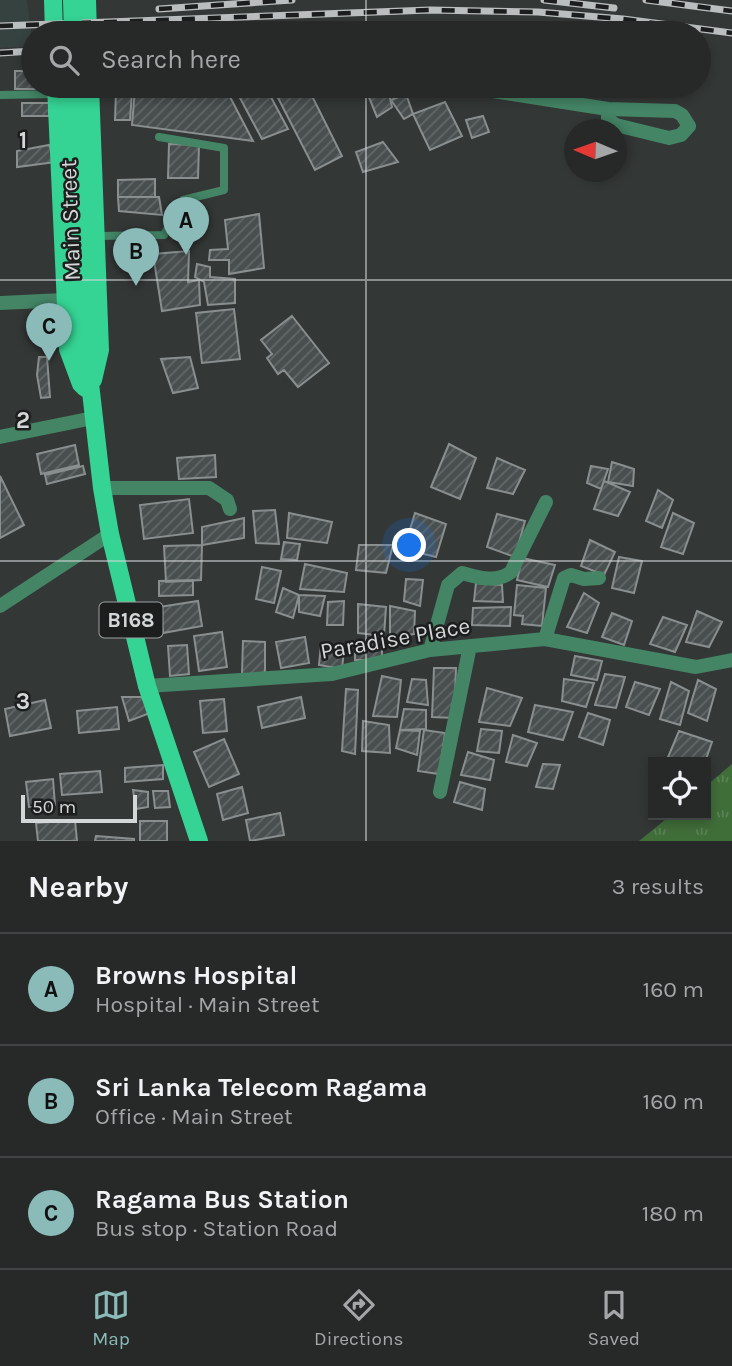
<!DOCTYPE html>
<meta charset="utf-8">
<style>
:root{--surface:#262928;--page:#323534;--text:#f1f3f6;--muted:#a4a6a8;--line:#424545;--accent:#8bbbb9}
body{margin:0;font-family:Karla,sans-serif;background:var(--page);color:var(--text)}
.controls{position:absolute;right:21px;bottom:21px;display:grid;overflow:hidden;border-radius:0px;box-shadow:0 4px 10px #0003}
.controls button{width:63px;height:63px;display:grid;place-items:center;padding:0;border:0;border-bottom:2px solid var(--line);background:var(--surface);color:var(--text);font:35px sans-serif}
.compass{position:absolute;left:564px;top:119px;width:63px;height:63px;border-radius:50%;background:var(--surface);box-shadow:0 4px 10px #0003;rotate:272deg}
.scale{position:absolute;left:21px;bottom:18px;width:116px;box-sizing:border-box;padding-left:7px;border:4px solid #d4d7d7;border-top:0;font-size:19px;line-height:24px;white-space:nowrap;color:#d4d7d7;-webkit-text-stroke:5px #1c1e1e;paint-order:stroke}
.you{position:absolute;left:410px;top:546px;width:24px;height:24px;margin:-18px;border:5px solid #fff;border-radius:50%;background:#1a73e8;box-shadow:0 0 0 10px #1a73e833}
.badge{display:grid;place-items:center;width:46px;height:46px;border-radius:50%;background:var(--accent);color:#111;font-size:23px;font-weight:700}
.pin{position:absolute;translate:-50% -58px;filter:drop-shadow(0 2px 4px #0008)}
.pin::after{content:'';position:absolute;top:37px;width:24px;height:21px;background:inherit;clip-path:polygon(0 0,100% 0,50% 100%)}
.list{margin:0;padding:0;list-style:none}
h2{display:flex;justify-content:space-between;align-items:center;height:91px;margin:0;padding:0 28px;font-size:30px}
h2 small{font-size:23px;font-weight:400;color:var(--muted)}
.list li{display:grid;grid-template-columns:46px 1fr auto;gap:21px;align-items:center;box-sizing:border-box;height:112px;padding:0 28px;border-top:2px solid var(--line)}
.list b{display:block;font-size:26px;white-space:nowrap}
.list p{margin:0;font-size:23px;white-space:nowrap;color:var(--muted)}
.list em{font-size:23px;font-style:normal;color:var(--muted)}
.icon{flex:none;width:38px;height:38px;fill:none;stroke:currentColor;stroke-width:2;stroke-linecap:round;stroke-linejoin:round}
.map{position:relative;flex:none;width:732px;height:841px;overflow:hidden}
.search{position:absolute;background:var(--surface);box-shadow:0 4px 10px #0003;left:21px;right:21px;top:21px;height:77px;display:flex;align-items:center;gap:18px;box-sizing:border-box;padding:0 24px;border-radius:38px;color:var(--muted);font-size:26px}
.sheet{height:427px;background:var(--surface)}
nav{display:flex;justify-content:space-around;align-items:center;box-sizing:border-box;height:98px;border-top:2px solid var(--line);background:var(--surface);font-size:19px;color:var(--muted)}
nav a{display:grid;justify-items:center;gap:4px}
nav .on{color:var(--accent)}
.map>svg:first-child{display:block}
.built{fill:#36423f}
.grass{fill:url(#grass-tufts)}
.building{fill:url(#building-hatch);stroke:#898f8f;stroke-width:2}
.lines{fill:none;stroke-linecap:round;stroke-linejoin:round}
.service{stroke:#448566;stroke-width:8}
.minor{stroke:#448566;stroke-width:14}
.primary{stroke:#35d394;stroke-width:18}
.rail-casing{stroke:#bbbebe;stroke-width:7}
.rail{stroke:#1c1e1e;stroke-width:4.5;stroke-dasharray:13;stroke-linecap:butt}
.primary-bridge{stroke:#35d394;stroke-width:18}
.grid{fill:none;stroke:#d4d7d7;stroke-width:2;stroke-opacity:0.55}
.labels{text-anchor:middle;stroke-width:5;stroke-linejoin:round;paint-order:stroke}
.shield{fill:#1c1e1e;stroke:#9da0a0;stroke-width:2}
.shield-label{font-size:21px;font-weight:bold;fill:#d4d7d7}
.street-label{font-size:23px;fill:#d4d7d7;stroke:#1c1e1e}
.grid-label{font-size:23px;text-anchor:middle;font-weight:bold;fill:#d4d7d7;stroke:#1c1e1e;stroke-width:5;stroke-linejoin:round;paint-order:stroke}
</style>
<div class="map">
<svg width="732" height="841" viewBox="0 0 732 841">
<defs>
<pattern id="grass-tufts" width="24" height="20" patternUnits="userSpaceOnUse" patternTransform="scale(1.75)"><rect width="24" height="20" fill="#406e39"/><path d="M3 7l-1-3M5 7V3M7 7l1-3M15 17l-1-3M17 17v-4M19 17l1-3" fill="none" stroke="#5b8255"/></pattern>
<pattern id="building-hatch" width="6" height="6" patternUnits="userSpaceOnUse" patternTransform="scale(1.75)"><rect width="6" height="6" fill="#494e4e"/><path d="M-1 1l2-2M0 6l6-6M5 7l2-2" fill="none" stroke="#626767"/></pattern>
</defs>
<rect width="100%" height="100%" fill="#333736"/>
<!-- built -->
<path class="built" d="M0 0H27L33 46 0 48Z"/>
<!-- grass -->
<path class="grass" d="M732 764V841H639L671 815H706V786Z"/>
<!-- building -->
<path class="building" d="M26 62H33V86H49V89H15V71H26Z
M265 86 288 129 262 139 240 98Z
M291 86H307L342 156 315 170 276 94Z
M377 86H387L392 107 377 117 366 90Z
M135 89 229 95 253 141 132 125Z
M116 91 132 92 130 120H115Z
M406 94 413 114 404 119 391 100Z
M445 102 462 136 430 150 413 114Z
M22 103H49V116H22Z
M483 116 489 132 472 138 466 120Z
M383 142 398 162 363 172 356 152Z
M169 144 199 145 198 178H168Z
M49 145 56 162 17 167V151Z
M155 179V197H118V180Z
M118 197H159L162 215 119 211Z
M259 214 264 268 229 274V260H209L210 250 228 249 225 220Z
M189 251 188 282 199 280 200 305 162 311 153 254Z
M197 264 210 267V277L235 279V303L208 305 204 282 195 277Z
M234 309 240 359 202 363 196 313Z
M292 316 329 363 298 387 284 370 278 374 267 358 272 354 261 340Z
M39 357H47L50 397 41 398 37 375Z
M190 357 198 388 173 393 161 359Z
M449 444 476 458 460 499 431 487Z
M75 445 79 465 41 474 37 454Z
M215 455 216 477 179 479 177 458Z
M497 458 525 470 513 494 487 488Z
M612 462 634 469 633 486 608 482Z
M83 466 85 474 47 484 45 475Z
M591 466 608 469 601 489 587 483Z
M0 476 24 525 0 538Z
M604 481 630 492 618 516 594 509Z
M658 490 673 500 662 528 646 521Z
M189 499 193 533 144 539 140 505Z
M275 510 279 544 256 543 253 511Z
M289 513 332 522 327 543 287 538Z
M415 513 446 524 436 557 404 549Z
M673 513 694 523 683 554 661 547Z
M497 514 525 521 515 557 487 547Z
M244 518V538L202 545V527Z
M590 540 615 552 604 575 581 566Z
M284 542 300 544 297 560 281 559Z
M202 545 201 580 166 582 164 546Z
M359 545H393L386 573 356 570Z
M619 557 642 561 634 593 612 588Z
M522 558 555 565 548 587 517 580Z
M305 564 347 573 344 592 300 589Z
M262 567 281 571 274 603 256 599Z
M406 579 423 580 420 606 404 601Z
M193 580V595L159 596V581Z
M476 583 502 585 503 602 474 601Z
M517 585 546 588 542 626 522 624 523 616 514 615Z
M283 588 299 595 293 618 276 612Z
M584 593 599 603 587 633 567 627Z
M299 595 325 596 320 616 299 612Z
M198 601 202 626 163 633 159 607Z
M344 601 343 625H327L328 602Z
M358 604 386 607 384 636 358 633Z
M390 606 415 611 414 634 390 637Z
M511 607 510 626 472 625 473 608Z
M697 611 722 622 709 647 686 642Z
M612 613 632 621 624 645 602 637Z
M663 617 687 625 675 652 650 644Z
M222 632 227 667 199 671 194 636Z
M305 637 309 663 281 668 276 642Z
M243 641 265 642V675L242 674Z
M355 641H382V660H355Z
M187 645 189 674 170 676 168 646Z
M321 645 344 649 342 669 319 665Z
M575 656 602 661 597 680 571 675Z
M434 668H456L454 718 432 717Z
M605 674 625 677 616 708 595 705Z
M382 676 401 680 397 717 373 716Z
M412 679 426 680 428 705 407 702Z
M564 679 594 683 586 707 562 701Z
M698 680 716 689 707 721 688 713Z
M635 682 660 689 649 715 626 707Z
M671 682 689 691 680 725 660 719Z
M487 688 522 698 510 726 479 722Z
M346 689 358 690 355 754 342 751Z
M122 697H142L150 713 129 721Z
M301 697 305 718 262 728 258 707Z
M224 699 227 731 203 733 200 701Z
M45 700 51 728 10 736 5 709Z
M535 705 573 712 563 740 528 732Z
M117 707 119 729 79 733 77 711Z
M404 709 426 710V729L400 730Z
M588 713 610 720 603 745 579 737Z
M363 721 389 725 390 753 362 751Z
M481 729 502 731 499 753 477 751Z
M400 730 420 731 417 755 396 748Z
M424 730 445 733 439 774 418 771Z
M679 731 712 742 705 762H666Z
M513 735 537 743 527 766 506 762Z
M224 739 239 774 209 787 194 752Z
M468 752 494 760 490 780 461 775Z
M543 764 560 765 553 789 536 787Z
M163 765V779L125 782V768Z
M100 771 102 792 62 795 60 774Z
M53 779 55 805 29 807 26 782Z
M460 782 485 789 482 810 454 802Z
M242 787 248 813 223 820 217 794Z
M133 790 148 792V807L136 809Z
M153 791H168L170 807 155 808Z
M280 813 284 835 250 841 246 820Z
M75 820 77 841H38L36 823Z
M140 821H167V841H140Z
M96 836 134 839V841H95Z"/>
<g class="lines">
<!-- service -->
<path class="service" d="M0 95 57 94
M95 236 164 235 183 200 224 190V148L159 137"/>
<!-- minor -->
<path class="minor" d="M474 86 480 89 608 109 675 111 682 115 689 126 681 135 669 138 616 125 608 120V109
M0 303 64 300
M0 437 93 418
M102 488H209L227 500 230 509
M0 606 110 534
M545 639 564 578 571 575 584 579 599 578
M430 650 448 585 462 573C479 578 497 583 511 572L546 502
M147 686 332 674 430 650 545 639 696 667 732 660
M440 792 470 646"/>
<!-- primary -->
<path class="primary" d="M53 0 54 33
M87 0 88 33
M56 86 68 349 81 384 85 388
M74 86 83 322 102 488 110 534 147 686 199 841
M90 86 100 350 93 380"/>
<!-- rail casing -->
<g class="rail-casing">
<path id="rail" d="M544 0 614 8
M646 0 732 11
M159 9 292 0
M0 26 430 10 538 12 623 19 732 33
M167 33 226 25
M0 53 33 51"/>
</g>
<!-- rail -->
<use href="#rail" class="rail"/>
<!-- primary-bridge -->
<path class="primary-bridge" d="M72 0 73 33"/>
</g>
<!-- grid -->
<path class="grid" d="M366 0V33M366 86V841M0 280H732M0 561H732"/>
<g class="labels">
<!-- shield labels -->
<rect class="shield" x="99.5" y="602.5" width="63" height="35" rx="5"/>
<g class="shield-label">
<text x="131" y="627">B168</text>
</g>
<!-- street labels -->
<g class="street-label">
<text transform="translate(70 220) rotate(-92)" y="8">Main Street</text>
<text transform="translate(395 638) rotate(-10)" y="8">Paradise Place</text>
</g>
</g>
<g class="grid-label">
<text x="23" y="148">1</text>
<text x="23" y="428">2</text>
<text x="23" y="709">3</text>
</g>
</svg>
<div class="controls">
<button><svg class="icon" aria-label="locate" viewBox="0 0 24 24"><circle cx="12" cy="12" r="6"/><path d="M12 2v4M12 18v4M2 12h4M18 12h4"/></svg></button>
</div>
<svg class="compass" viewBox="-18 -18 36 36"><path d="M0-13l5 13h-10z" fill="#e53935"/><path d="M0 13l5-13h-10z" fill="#a4a6a8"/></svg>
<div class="scale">50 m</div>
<div class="you"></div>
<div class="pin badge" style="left:186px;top:255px">A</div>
<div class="pin badge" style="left:136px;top:286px">B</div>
<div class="pin badge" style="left:49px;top:361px">C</div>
<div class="search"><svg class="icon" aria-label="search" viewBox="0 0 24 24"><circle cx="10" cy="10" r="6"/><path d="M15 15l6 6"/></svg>Search here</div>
</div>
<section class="sheet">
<h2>Nearby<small>3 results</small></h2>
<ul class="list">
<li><span class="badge">A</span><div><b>Browns Hospital</b><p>Hospital · Main Street</p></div><em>160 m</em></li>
<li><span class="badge">B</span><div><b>Sri Lanka Telecom Ragama</b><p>Office · Main Street</p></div><em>160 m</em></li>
<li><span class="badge">C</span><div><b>Ragama Bus Station</b><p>Bus stop · Station Road</p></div><em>180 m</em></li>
</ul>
</section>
<nav>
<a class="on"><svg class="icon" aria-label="map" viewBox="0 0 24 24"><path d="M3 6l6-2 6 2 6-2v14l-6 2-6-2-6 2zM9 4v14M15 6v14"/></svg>Map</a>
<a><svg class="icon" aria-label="directions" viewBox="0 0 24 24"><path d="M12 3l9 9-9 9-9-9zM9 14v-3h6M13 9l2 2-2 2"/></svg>Directions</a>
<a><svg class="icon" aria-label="saved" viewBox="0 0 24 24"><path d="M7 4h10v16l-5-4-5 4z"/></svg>Saved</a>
</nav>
